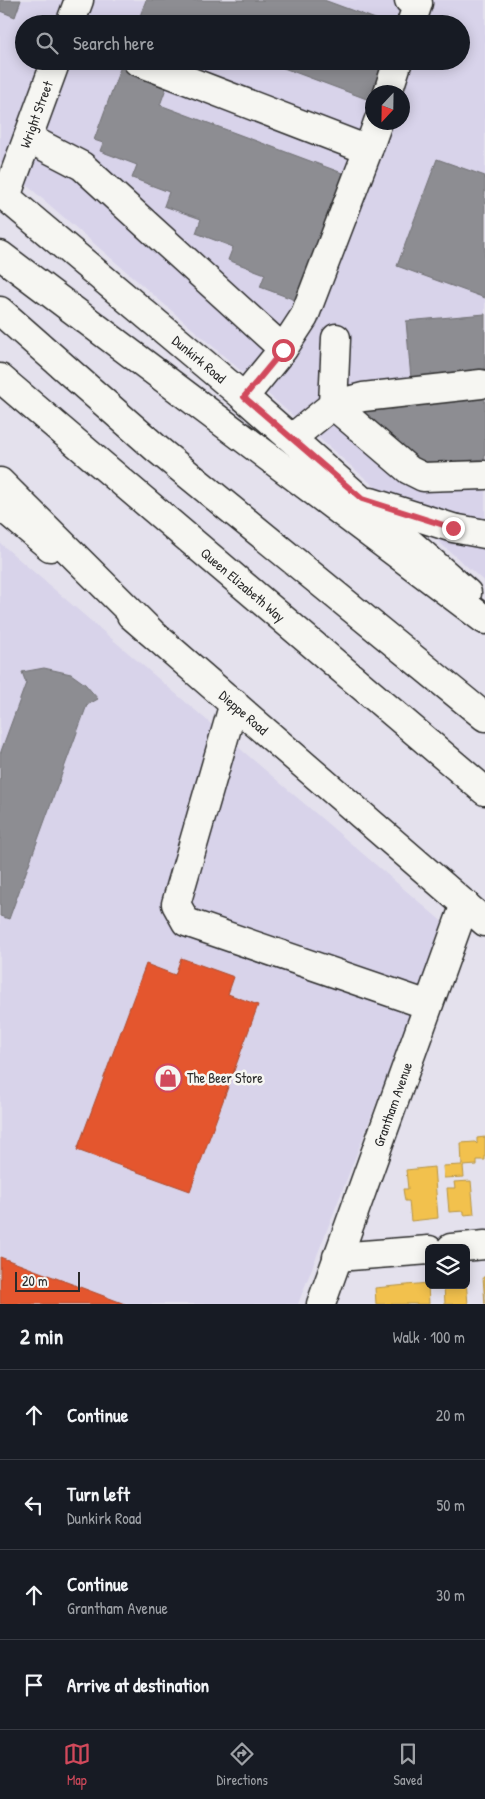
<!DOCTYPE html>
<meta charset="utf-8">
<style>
:root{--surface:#171b24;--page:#20242c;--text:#f1f3f6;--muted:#9ea1a6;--line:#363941;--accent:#d1495b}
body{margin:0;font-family:"Patrick Hand",sans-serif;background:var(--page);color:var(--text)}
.controls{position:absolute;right:15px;bottom:15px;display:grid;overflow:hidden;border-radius:8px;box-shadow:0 2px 12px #0003}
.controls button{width:45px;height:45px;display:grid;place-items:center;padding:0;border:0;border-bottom:1px solid var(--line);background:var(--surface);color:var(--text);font:25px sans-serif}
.compass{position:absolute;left:365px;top:85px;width:45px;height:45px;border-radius:50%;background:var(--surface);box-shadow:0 2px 12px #0003;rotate:202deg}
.scale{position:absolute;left:15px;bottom:12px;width:65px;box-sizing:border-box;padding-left:5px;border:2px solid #2b2b2b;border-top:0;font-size:14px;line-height:18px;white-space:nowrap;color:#2b2b2b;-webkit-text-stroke:4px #f6f6f2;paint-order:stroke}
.stop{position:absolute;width:15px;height:15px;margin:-11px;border:4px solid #d1495b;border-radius:50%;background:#fff}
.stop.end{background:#d1495b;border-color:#fff;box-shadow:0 1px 5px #0008}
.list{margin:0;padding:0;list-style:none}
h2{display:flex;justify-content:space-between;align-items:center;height:65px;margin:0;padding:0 20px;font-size:21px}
h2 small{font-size:16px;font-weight:400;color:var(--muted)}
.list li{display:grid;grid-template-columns:32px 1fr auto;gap:15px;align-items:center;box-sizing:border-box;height:90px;padding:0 20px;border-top:1px solid var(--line)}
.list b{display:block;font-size:19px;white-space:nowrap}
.list p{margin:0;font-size:16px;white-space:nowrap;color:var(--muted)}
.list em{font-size:16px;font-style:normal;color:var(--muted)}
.icon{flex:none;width:28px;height:28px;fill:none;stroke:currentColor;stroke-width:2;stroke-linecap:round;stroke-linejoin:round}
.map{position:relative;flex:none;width:485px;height:1304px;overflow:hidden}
.search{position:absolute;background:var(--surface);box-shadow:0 2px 12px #0003;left:15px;right:15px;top:15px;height:55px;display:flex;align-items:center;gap:12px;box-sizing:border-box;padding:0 18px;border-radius:28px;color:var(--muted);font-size:19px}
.sheet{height:425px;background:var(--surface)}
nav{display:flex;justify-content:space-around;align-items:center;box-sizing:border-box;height:70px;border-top:1px solid var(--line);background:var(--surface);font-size:14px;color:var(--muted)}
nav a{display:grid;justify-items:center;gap:2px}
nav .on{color:var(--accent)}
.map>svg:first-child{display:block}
.built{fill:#d8d3ea;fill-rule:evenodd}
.homes{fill:#f2c14e;stroke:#b69444}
.shops{fill:#e4572e;stroke:#ac4a2d}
.industry{fill:#8d8d92;stroke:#707073}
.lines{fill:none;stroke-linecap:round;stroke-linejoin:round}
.minor-casing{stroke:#2b2b2b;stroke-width:31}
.highway-casing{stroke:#2b2b2b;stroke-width:31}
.minor{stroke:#f6f6f2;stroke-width:28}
.highway{stroke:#f6f6f2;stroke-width:28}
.route{stroke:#d1495b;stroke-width:6}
.labels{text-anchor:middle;stroke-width:5;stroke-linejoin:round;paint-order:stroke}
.street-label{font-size:14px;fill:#2b2b2b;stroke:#f6f6f2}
.poi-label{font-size:14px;fill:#2b2b2b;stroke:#f6f6f2;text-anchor:start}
</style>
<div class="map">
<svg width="485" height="1304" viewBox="0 0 485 1304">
<rect width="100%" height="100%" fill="#e4e1ed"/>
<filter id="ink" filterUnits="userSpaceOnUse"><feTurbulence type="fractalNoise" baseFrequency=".02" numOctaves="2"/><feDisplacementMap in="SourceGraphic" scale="10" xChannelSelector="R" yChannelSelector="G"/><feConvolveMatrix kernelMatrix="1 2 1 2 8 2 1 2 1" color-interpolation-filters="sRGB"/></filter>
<g filter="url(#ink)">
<!-- built -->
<path class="built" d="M0 0H485V582L0 162ZM24 24H461V61H24ZM372 92H402V122H372Z
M0 543 446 925 298 1304H0Z"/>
<!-- homes -->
<path class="homes" d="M485 1137V1160H477V1165L463 1166 464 1177 444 1178 443 1166 462 1165 461 1143 475 1142 477 1144V1138Z
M434 1167 438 1218 411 1221 409 1201H405L403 1189H408L406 1170Z
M471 1181 474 1214 464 1215V1211L449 1212 447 1188H455L454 1182Z
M483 1277H485V1304Z
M466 1281 468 1304H445L444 1285H466Z
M428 1283 429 1304H376L375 1288Z"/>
<!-- shops -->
<path class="shops" d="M181 958 234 977 228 994 258 1005 190 1191 77 1150 146 964 175 975Z
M0 1257 125 1304H0Z"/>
<!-- industry -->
<path class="industry" d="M0 0H21L15 17 0 11Z
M146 0H324L389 24H137Z
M265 61H387L375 92H372V101Z
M121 66 168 83 160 105 345 174 298 301 260 287 265 274 228 260 233 247 196 233 201 219 164 206 169 192 132 178 137 165 100 151 103 143 94 140Z
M437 159 485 176V298L397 266Z
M485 314V373L411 379 406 321Z
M485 394V459L422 464 364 419 363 404Z
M44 668 71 674 85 684 98 699 87 705 9 919 0 916V754L26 683 22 672Z"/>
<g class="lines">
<!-- minor casing -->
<g class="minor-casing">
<g id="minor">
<path d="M409 0 418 3 411 24"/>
<path d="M70 24 79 0"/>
<path d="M137 61 368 150 378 122"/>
<path d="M388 92 398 61"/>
<path d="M28 138 82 166 283 349"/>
<path id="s1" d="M0 192 244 397 467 593"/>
<path id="s2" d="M6 197 56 61"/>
<path d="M336 338 333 405 363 397 481 384"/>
<path d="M244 397 283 349 304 317 368 150"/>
<path d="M292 438 333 405 409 470 423 477 485 475"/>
<path d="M371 502 453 528 485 534"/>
<path d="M0 505 50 547"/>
<path id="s3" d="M131 615 485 922"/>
<path d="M234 703 176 904 186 922 428 1005"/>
<path d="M451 1248 485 1245"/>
<path d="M337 1257 429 1250"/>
<path id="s4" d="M321 1304 465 904"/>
</g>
</g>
<!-- highway casing -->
<g class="highway-casing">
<g id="highway">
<path d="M0 255 485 620"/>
<path d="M0 311 157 449 485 717"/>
<path id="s5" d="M0 378 485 791"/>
<path d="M0 482 150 631"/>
</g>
</g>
<!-- minor -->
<use href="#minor" class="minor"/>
<!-- highway -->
<use href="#highway" class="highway"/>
</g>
</g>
<g class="lines" filter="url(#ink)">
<!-- route -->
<path class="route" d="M283 350 244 397 362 499 453 528"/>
</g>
<!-- icons -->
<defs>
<g id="shop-ring" transform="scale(1.4375)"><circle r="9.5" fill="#f6f6f2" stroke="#d1495b" stroke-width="1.5"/><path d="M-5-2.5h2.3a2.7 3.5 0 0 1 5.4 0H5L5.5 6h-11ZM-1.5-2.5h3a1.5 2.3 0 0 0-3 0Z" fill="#d1495b"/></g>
</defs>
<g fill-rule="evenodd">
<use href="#shop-ring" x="168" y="1078"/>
</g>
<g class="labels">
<!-- street labels -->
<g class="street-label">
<text dy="5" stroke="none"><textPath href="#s2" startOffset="88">Wright Street</textPath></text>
<text dy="5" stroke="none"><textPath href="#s1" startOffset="260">Dunkirk Road</textPath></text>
<text dy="5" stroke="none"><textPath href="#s5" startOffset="319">Queen Elizabeth Way</textPath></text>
<text dy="5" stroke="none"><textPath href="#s3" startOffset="149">Dieppe Road</textPath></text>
<text dy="5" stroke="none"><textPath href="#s4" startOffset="212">Grantham Avenue</textPath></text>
</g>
<!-- poi labels -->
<g class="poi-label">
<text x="187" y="1083">The Beer Store</text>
</g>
</g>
</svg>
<div class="controls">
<button><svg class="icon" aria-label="layers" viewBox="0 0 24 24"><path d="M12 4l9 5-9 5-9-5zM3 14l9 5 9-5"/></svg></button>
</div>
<svg class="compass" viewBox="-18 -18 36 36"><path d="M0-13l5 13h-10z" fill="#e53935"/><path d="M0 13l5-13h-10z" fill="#9ea1a6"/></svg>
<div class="scale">20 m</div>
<div class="stop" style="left:283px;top:350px"></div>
<div class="stop end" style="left:453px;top:528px"></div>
<div class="search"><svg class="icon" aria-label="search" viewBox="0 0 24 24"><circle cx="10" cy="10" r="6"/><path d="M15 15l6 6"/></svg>Search here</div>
</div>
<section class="sheet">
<h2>2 min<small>Walk · 100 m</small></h2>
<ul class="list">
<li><svg class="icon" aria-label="ahead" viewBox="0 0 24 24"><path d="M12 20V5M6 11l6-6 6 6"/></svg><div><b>Continue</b></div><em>20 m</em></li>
<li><svg class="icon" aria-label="left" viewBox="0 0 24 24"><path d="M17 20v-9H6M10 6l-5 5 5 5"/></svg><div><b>Turn left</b><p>Dunkirk Road</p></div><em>50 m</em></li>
<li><svg class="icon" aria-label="ahead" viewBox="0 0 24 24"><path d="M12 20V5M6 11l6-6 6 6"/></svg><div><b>Continue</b><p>Grantham Avenue</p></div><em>30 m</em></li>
<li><svg class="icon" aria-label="arrive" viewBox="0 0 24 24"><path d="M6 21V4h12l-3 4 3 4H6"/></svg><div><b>Arrive at destination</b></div></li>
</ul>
</section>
<nav>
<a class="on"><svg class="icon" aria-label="map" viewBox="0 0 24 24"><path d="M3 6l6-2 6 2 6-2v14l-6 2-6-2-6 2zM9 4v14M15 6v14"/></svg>Map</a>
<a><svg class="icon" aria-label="directions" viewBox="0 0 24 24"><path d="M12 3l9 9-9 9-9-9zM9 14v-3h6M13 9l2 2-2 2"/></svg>Directions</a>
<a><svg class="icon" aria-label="saved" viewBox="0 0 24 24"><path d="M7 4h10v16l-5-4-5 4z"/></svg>Saved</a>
</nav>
